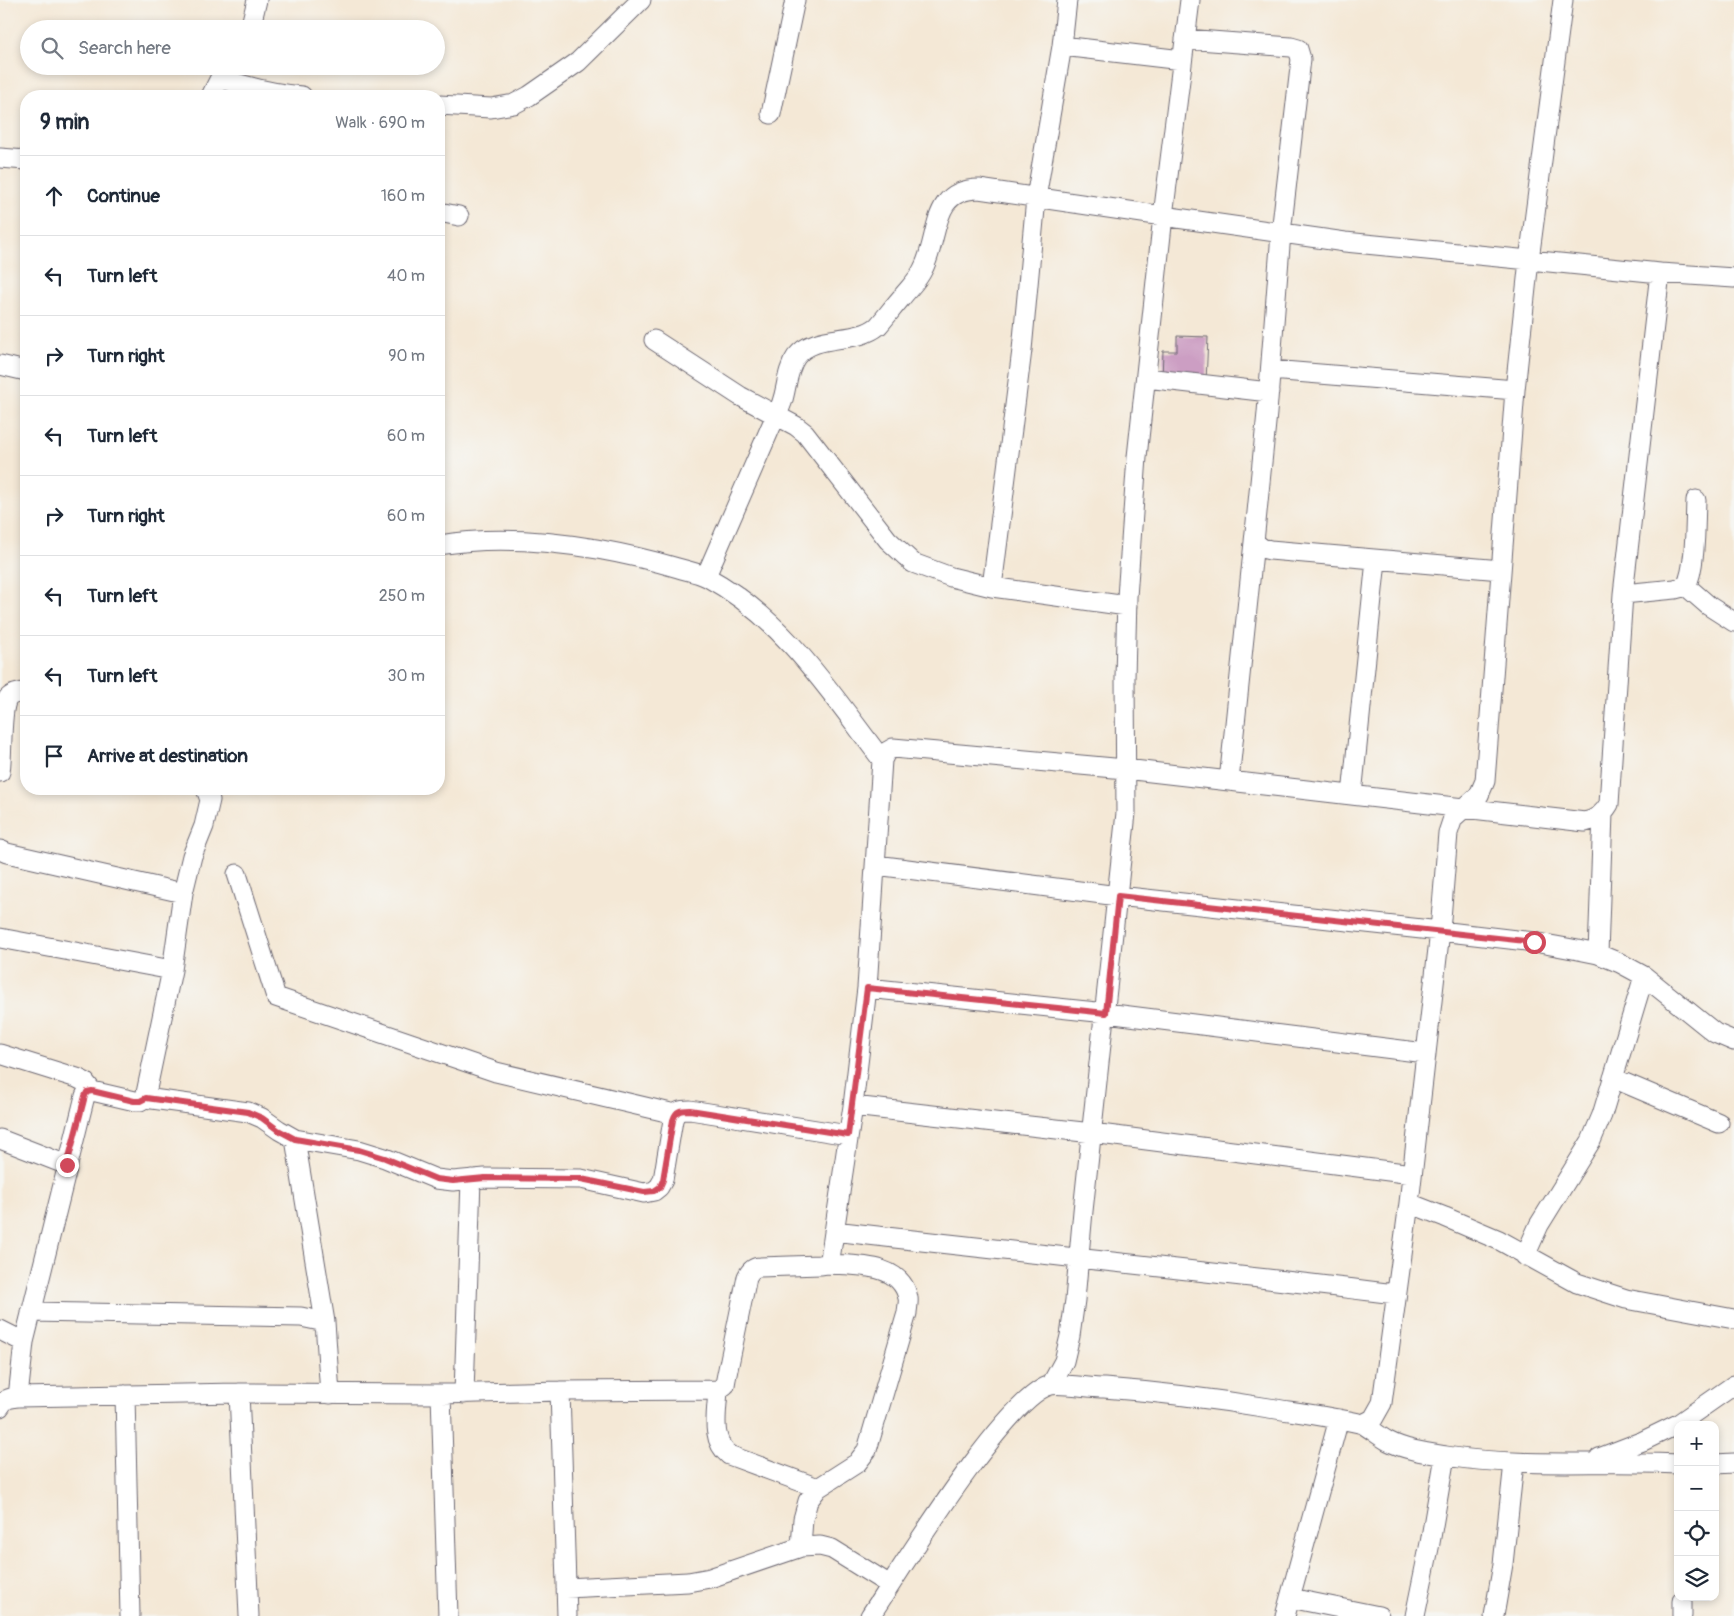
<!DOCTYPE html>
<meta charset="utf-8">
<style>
:root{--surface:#fff;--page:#f2f2f3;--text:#1f2937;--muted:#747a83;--line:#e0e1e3}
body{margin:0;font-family:Pangolin,sans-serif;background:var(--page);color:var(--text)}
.controls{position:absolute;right:15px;bottom:15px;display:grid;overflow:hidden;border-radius:10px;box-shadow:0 2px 8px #0003}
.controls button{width:45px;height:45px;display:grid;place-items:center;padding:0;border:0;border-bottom:1px solid var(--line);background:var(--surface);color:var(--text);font:25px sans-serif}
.stop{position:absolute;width:15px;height:15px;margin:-11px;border:4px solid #d1495b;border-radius:50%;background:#fff}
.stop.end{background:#d1495b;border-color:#fff;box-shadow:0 1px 5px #0008}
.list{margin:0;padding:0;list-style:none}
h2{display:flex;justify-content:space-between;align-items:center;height:65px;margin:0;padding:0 20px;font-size:21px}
h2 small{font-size:16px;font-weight:400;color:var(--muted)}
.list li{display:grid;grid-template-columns:32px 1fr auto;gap:15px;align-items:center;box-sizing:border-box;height:80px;padding:0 20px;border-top:1px solid var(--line)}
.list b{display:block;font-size:19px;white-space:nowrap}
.list em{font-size:16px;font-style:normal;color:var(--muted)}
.icon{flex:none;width:28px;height:28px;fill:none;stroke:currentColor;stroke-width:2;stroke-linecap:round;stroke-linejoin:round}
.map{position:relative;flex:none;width:1734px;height:1616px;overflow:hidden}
.search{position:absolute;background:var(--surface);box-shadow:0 2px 8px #0003;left:20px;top:20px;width:425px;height:55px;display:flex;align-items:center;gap:12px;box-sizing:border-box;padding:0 18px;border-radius:28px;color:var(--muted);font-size:19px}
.panel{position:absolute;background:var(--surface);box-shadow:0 2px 8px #0003;left:20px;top:90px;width:425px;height:705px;border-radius:20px}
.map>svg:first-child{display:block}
.building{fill:#cc9ec3}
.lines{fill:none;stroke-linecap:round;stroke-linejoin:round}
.minor-casing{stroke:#6c6771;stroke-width:21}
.minor{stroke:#fff;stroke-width:19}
.route{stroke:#d1495b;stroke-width:6}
</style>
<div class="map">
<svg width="1734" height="1616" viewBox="0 0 1734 1616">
<rect width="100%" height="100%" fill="#f6f6f2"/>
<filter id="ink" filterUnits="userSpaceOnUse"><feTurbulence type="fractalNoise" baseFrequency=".02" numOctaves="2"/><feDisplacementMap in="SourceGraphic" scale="10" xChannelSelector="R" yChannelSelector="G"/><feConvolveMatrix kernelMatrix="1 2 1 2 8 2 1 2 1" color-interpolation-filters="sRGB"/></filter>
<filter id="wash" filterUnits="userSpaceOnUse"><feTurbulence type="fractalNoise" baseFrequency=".0096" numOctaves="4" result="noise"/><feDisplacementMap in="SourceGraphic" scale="20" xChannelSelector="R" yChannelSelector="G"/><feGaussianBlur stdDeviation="1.12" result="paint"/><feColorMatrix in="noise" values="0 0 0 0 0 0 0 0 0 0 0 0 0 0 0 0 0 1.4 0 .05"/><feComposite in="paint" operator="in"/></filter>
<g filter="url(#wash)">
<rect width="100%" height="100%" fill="#f4e8d6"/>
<g id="blocks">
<!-- building -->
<path class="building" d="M1177 336 1208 337 1206 382 1162 380 1163 351H1177Z"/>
</g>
</g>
<g filter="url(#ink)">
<use href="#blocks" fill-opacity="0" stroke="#6c6771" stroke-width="1"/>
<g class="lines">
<!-- minor casing -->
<g class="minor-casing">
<path id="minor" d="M1190 0 1163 216 1345 242 1529 260 1563 0
M250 29 257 0
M1185 39 1291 47 1298 49 1301 59 1281 233 1267 413 1254 542 1262 548 1270 550 1501 570
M1062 46 1182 60
M220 78C247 87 274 94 302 96
M211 96 220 78 230 66
M439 105 491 108 514 104 529 96 578 62 641 0
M771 114 795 0
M0 158 26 160
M439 212 459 216
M654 340 740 396 796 426 805 433 888 540 913 563 951 577 992 587 1127 606
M0 365 26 371
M1271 370 1515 390
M1146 378 1269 392
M439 545C492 536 544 540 597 549 625 554 651 560 678 568 688 571 699 573 707 577 783 618 831 693 882 760
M706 576 776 415C788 398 784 374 796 357 815 332 855 345 878 326 886 317 894 306 902 297 910 287 918 280 923 269 940 237 930 189 979 189L1163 216 1137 457 1127 597 1125 678 1126 813 1083 1211 1075 1300 1070 1336 1064 1361 1051 1385
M1686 586 1709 606 1734 622
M992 587 1022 350 1036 198 1062 46 1067 0
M1623 594 1675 589 1686 586C1696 568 1695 522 1696 500
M0 772C3 755 0 709 8 698 12 693 20 693 26 691
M1229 781 1254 542
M1352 795 1376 560
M0 850 7 853 183 893
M876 865 1118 896 1440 931 1534 942 1578 950 1598 954 1620 963 1644 976 1715 1033 1734 1041
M237 874 276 997 496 1072 675 1114
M0 938 172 970
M1598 954 1603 813
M867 988 1106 1013 1425 1053
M0 1054 77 1078 85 1082 92 1091
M1613 1078 1719 1123
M145 1098 248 1112 262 1118 279 1130 295 1139 359 1150 385 1158 436 1179 453 1181 485 1178 581 1179 644 1193 654 1191 659 1187 663 1180 673 1120C676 1110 681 1110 690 1110L848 1135
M853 1106 1092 1133 1412 1174
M0 1139 67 1165
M295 1139 325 1322
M1409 1203 1445 1217 1499 1240 1577 1283 1626 1299 1734 1319
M834 1231C1021 1253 1209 1271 1396 1294
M1525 1256 1539 1225 1591 1141 1602 1115 1644 976
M31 1312 301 1317 325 1322 330 1394
M0 1330 24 1342
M718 1390C717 1412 710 1440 729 1455L818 1488
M560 1391 567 1616
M239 1393 249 1616
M441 1394 448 1616
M464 1394 471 1179
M125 1395 130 1616
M18 1397 24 1342 85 1096 87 1092 92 1091 135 1101H140L145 1098 172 970 183 893 192 856 204 826 210 800 206 789
M0 1407C4 1399 9 1398 18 1397L239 1393 441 1394 560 1391 718 1390 725 1385 726 1379 747 1277C750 1271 753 1267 760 1267L820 1265 827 1264 830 1259 853 1106 867 988 882 760 886 752 893 748 1125 769 1585 822C1597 819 1603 814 1609 804L1623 594 1660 273
M1363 1424C1371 1429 1379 1436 1388 1441 1405 1450 1427 1453 1446 1456 1523 1468 1601 1460 1678 1464
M1599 1458 1643 1441 1678 1424 1734 1385
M1715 1464 1734 1463
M801 1547 803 1519 808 1501 818 1488 857 1463 867 1450 907 1313C907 1309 909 1302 908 1298 901 1262 854 1266 827 1264
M566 1588 688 1582 710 1578 801 1547 820 1546 832 1549 890 1585
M1290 1598 1379 1616
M870 1616C899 1573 1007 1395 1051 1385 1060 1383 1092 1388 1104 1388 1159 1392 1214 1399 1269 1408 1301 1413 1332 1417 1363 1424L1373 1419 1382 1403 1409 1203 1440 931 1448 833 1453 818 1479 795 1485 781 1515 390 1529 260 1660 273 1734 278
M1285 1616 1339 1419
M1415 1616 1430 1543 1445 1456
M1494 1616 1503 1564 1514 1463
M1682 1616V1601"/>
</g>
<!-- minor -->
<use href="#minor" class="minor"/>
</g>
</g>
<g class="lines" filter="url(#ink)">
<!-- route -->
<path class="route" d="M67 1165 85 1096 87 1092 92 1091 134 1101H140L146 1098 248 1112 262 1118 278 1130 295 1139 359 1150 385 1158 436 1179 453 1181 485 1178 581 1179 644 1192 654 1191 660 1187 663 1180 673 1120C676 1110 681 1110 690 1110L848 1135 867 988 1106 1013 1118 896 1534 942"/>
</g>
</svg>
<div class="controls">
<button>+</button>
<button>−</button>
<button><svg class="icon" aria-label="locate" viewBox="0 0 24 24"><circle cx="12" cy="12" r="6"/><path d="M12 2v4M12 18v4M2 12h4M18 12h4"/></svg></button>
<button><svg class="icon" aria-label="layers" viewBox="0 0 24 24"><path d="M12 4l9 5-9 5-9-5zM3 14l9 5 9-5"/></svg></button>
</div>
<div class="stop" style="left:1534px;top:942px"></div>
<div class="stop end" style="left:67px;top:1165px"></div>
<div class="search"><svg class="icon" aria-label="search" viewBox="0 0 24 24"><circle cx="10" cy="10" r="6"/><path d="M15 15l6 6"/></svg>Search here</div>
<section class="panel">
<h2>9 min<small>Walk · 690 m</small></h2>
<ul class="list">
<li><svg class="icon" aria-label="ahead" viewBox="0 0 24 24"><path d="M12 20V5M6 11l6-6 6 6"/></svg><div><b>Continue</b></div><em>160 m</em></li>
<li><svg class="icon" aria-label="left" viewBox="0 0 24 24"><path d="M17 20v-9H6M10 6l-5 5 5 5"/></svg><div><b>Turn left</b></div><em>40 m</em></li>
<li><svg class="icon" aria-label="right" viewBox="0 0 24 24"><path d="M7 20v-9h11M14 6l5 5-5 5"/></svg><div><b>Turn right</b></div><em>90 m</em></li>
<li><svg class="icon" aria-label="left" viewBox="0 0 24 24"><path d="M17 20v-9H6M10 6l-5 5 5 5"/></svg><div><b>Turn left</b></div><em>60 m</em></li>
<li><svg class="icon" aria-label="right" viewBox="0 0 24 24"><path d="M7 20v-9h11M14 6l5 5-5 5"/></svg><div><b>Turn right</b></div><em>60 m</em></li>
<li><svg class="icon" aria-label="left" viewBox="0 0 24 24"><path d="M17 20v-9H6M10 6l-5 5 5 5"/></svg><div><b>Turn left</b></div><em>250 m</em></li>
<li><svg class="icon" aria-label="left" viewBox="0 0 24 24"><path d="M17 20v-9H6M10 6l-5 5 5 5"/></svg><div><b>Turn left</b></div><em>30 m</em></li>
<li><svg class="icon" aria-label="arrive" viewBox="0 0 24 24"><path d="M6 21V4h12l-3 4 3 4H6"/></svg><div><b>Arrive at destination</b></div></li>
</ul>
</section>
</div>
